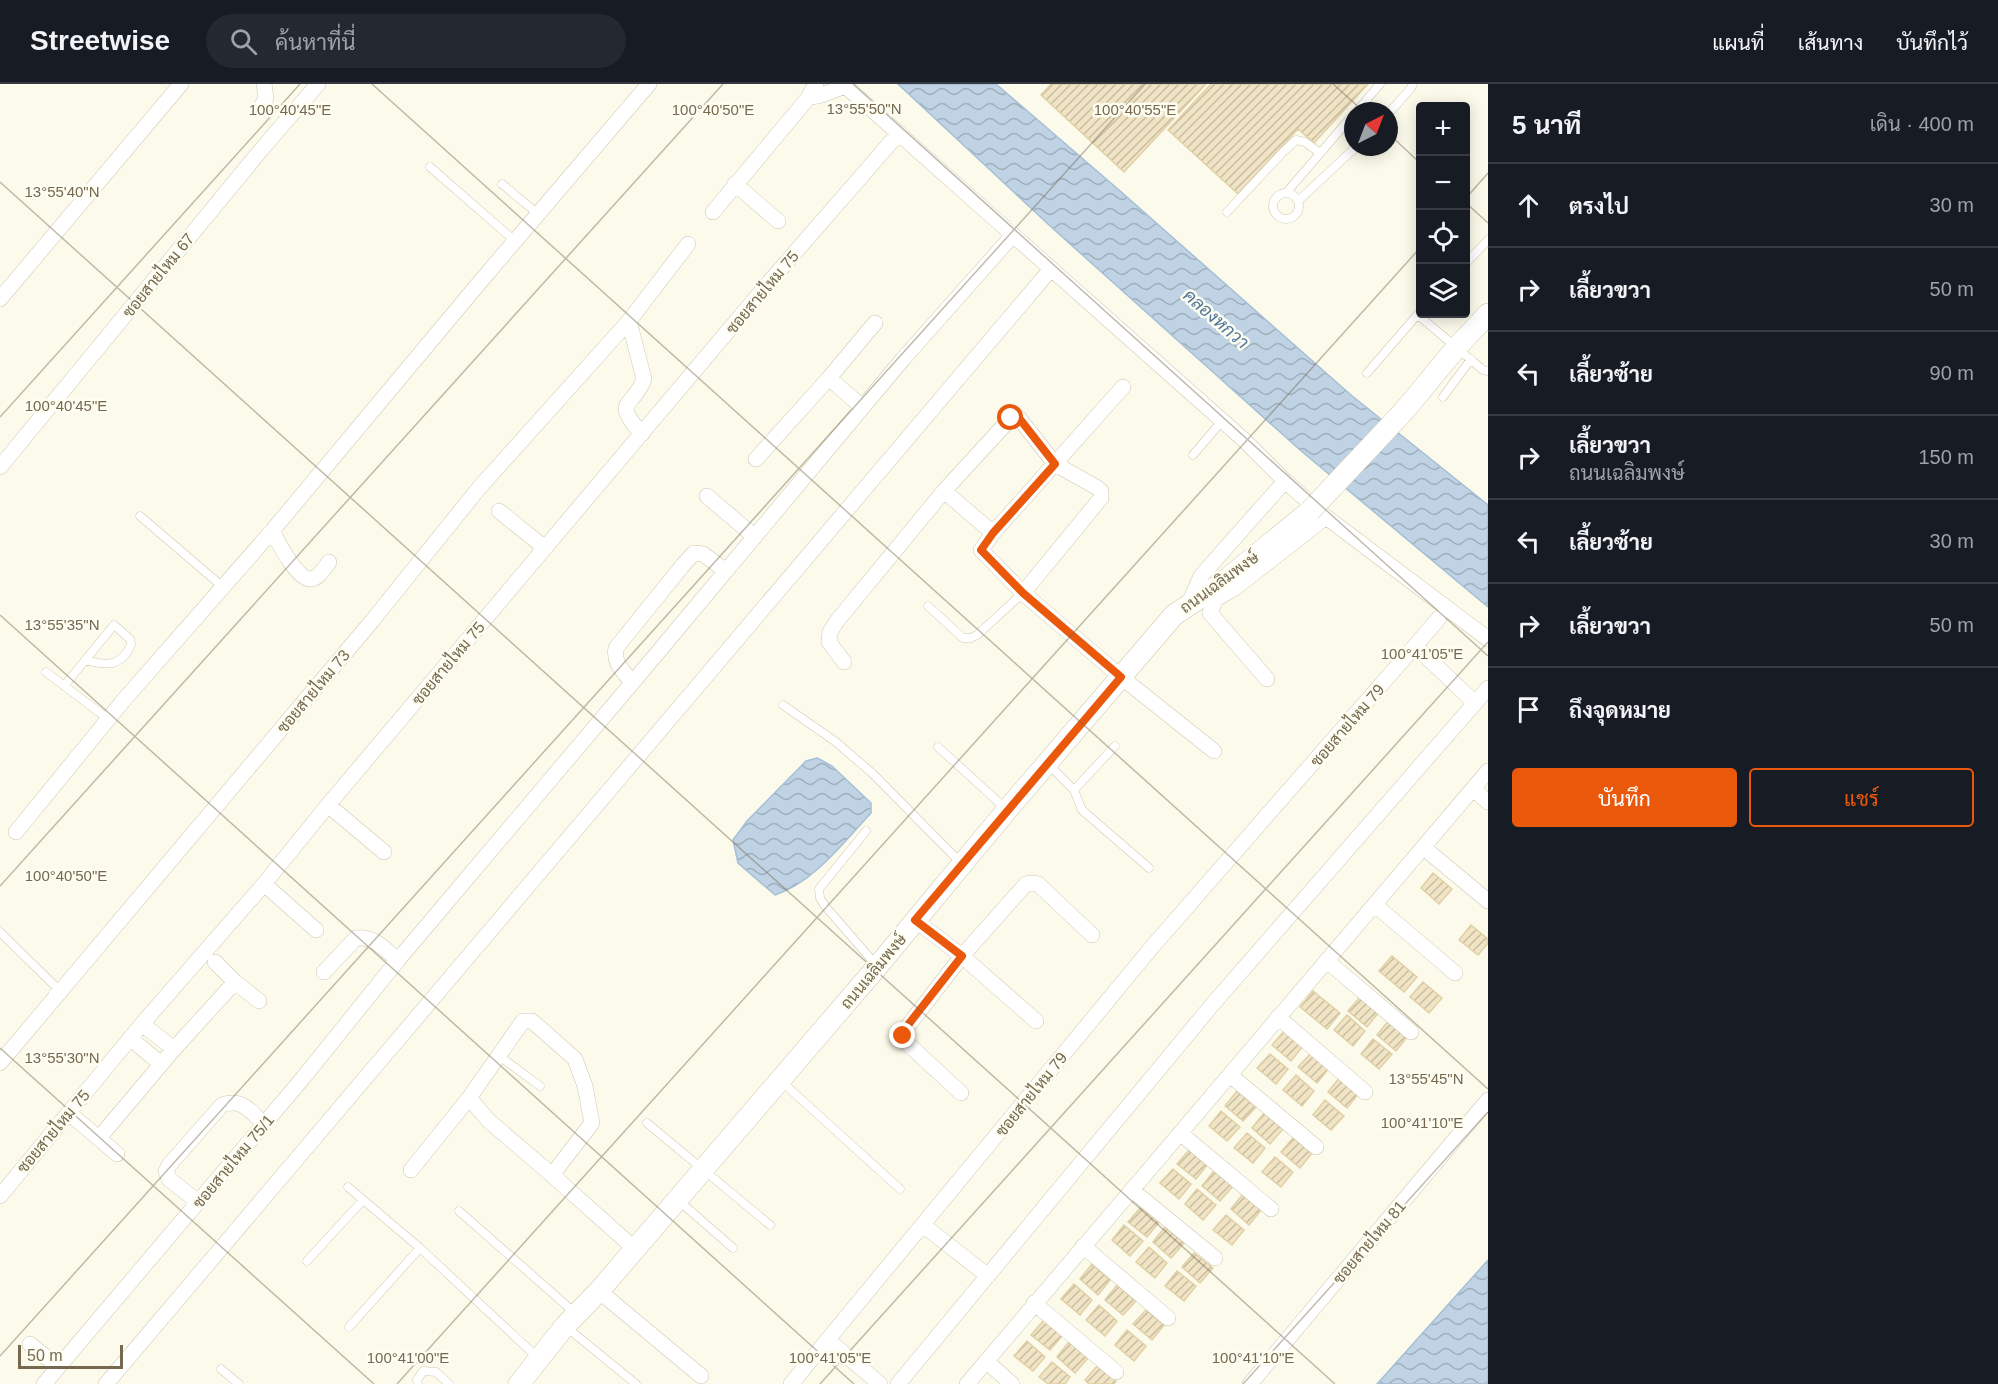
<!DOCTYPE html>
<html lang="th">
<meta charset="utf-8">
<style>
:root{--surface:#171b24;--page:#242831;--text:#f1f3f6;--muted:#9ea1a6;--line:#363941;--accent:#ea580c}
body{margin:0;font-family:Arial,Sarabun,sans-serif;background:var(--page);color:var(--text)}
.controls{position:absolute;right:18px;top:18px;display:grid;overflow:hidden;border-radius:6px;box-shadow:0 3px 15px #0003}
.controls button{width:54px;height:54px;display:grid;place-items:center;padding:0;border:0;border-bottom:2px solid var(--line);background:var(--surface);color:var(--text);font:30px sans-serif}
.compass{position:absolute;left:1344px;top:18px;width:54px;height:54px;border-radius:50%;background:var(--surface);box-shadow:0 3px 15px #0003;rotate:42deg}
.scale{position:absolute;left:18px;bottom:15px;width:105px;box-sizing:border-box;padding-left:6px;border:3px solid #76694f;border-top:0;font-size:16px;line-height:21px;white-space:nowrap;color:#76694f;-webkit-text-stroke:4px #fefdf1;paint-order:stroke}
.stop{position:absolute;width:18px;height:18px;margin:-14px;border:4px solid #ea580c;border-radius:50%;background:#fff}
.stop.end{background:#ea580c;border-color:#fff;box-shadow:0 2px 6px #0008}
.list{margin:0;padding:0;list-style:none}
h2{display:flex;justify-content:space-between;align-items:center;height:78px;margin:0;padding:0 24px;font-size:26px}
h2 small{font-size:20px;font-weight:400;color:var(--muted)}
.list li{display:grid;grid-template-columns:39px 1fr auto;gap:18px;align-items:center;box-sizing:border-box;height:84px;padding:0 24px;border-top:2px solid var(--line)}
.list b{display:block;font-size:22px;white-space:nowrap}
.list p{margin:0;font-size:20px;white-space:nowrap;color:var(--muted)}
.list em{font-size:20px;font-style:normal;color:var(--muted)}
.actions{display:flex;gap:12px;padding:18px 24px}
.actions a{flex:1;padding:14px 0;border:2px solid var(--accent);border-radius:6px;text-align:center;font-size:21px;color:var(--accent)}
.actions .main{background:var(--accent);color:#fff}
.icon{flex:none;width:33px;height:33px;fill:none;stroke:currentColor;stroke-width:2;stroke-linecap:round;stroke-linejoin:round}
.map{position:relative;flex:none;width:1488px;height:1300px;overflow:hidden}
header{display:flex;align-items:center;gap:36px;box-sizing:border-box;height:84px;padding:0 30px;background:var(--surface);border-bottom:2px solid var(--line)}
header strong{font-size:28px}
nav{display:flex;gap:33px;margin-inline-start:auto;font-size:21px}
.search{width:420px;height:54px;background:var(--page);display:flex;align-items:center;gap:15px;box-sizing:border-box;padding:0 21px;border-radius:33px;color:var(--muted);font-size:22px}
main{display:flex}
aside{flex:1;background:var(--surface)}
.map>svg:first-child{display:block}
.water{fill:url(#water-waves);stroke:#a6bfd6;stroke-width:1.5}
.building{fill:url(#building-hatch);stroke:#e1d0a5;stroke-width:1.5}
.lines{fill:none;stroke-linecap:round;stroke-linejoin:round}
.service-casing{stroke:#cec7b1;stroke-width:9}
.minor-casing{stroke:#cec7b1;stroke-width:16}
.secondary-casing{stroke:#cec6ac;stroke-width:22}
.service{stroke:#fff;stroke-width:8}
.minor{stroke:#fff;stroke-width:15}
.secondary{stroke:#fff;stroke-width:21}
.secondary-bridge-casing{stroke:#cec6ac;stroke-width:22;stroke-linecap:butt}
.secondary-bridge{stroke:#fff;stroke-width:21}
.route{stroke:#ea580c;stroke-width:8}
.ticks{fill:none;stroke:#76694f;stroke-width:1.5;stroke-opacity:0.45}
.labels{text-anchor:middle;stroke-width:5;stroke-linejoin:round;paint-order:stroke}
.street-label{font-size:16px;fill:#76694f;stroke:#fefdf1}
.water-label{font-size:18px;font-style:italic;fill:#53789c;stroke:#fefdf1}
.ticks-label{font-size:15px;text-anchor:middle;fill:#76694f;stroke:#fefdf1;stroke-width:5;stroke-linejoin:round;paint-order:stroke}
</style>
<header>
<strong>Streetwise</strong>
<div class="search"><svg class="icon" aria-label="search" viewBox="0 0 24 24"><circle cx="10" cy="10" r="6"/><path d="M15 15l6 6"/></svg>ค้นหาที่นี่</div>
<nav><a>แผนที่</a><a>เส้นทาง</a><a>บันทึกไว้</a></nav>
</header>
<main>
<div class="map">
<svg width="1488" height="1300" viewBox="0 0 1488 1300">
<defs>
<pattern id="water-waves" width="16" height="10" patternUnits="userSpaceOnUse" patternTransform="scale(1.5)"><rect width="16" height="10" fill="#bfd3e5"/><path d="M0 5q4-4 8 0t8 0" fill="none" stroke="#a0afbc"/></pattern>
<pattern id="building-hatch" width="6" height="6" patternUnits="userSpaceOnUse" patternTransform="scale(1.5)"><rect width="6" height="6" fill="#f0e4c4"/><path d="M-1 1l2-2M0 6l6-6M5 7l2-2" fill="none" stroke="#c7bda2"/></pattern>
</defs>
<rect width="100%" height="100%" fill="#fcfbeb"/>
<!-- water -->
<path class="water" d="M898 0H996L1119 106 1351 311 1488 421V523L1300 366 1049 141Z
M817 674 832 682 871 719V729C845 757 813 799 775 811L738 779 733 756 747 737 806 677Z
M1488 1176V1300H1377Z"/>
<!-- building -->
<path class="building" d="M1051 0H1206L1124 88 1041 11Z
M1211 0H1368L1314 59 1298 45 1238 110 1168 46Z
M1433 789 1452 805 1439 820 1421 804Z
M1471 841 1488 855V859L1478 871 1459 856Z
M1392 872 1417 893 1404 908 1379 887Z
M1423 898 1442 914 1429 929 1410 913Z
M1313 907 1340 929 1327 945 1300 923Z
M1361 912 1379 928 1367 943 1348 927Z
M1347 931 1365 947 1353 962 1334 946Z
M1389 936 1408 952 1396 967 1377 951Z
M1285 946 1303 962 1291 977 1272 961Z
M1373 955 1392 970 1379 985 1361 970Z
M1311 969 1329 984 1317 999 1298 983Z
M1270 970 1288 985 1276 1000 1257 984Z
M1296 991 1314 1007 1302 1022 1283 1006Z
M1340 993 1359 1009 1347 1024 1328 1008Z
M1237 1007 1256 1023 1243 1037 1225 1022Z
M1325 1016 1344 1032 1331 1046 1313 1031Z
M1221 1027 1240 1043 1227 1057 1209 1042Z
M1264 1029 1283 1045 1270 1060 1252 1044Z
M1247 1049 1265 1064 1253 1079 1234 1064Z
M1293 1054 1312 1069 1300 1084 1281 1068Z
M1190 1065 1208 1080 1196 1095 1177 1080Z
M1275 1073 1293 1088 1281 1103 1262 1088Z
M1173 1085 1191 1100 1179 1115 1160 1099Z
M1214 1087 1233 1102 1220 1117 1202 1102Z
M1197 1105 1216 1121 1203 1136 1185 1120Z
M1243 1110 1261 1126 1249 1141 1231 1125Z
M1141 1123 1159 1138 1147 1153 1128 1138Z
M1226 1131 1244 1146 1232 1161 1213 1146Z
M1124 1141 1143 1157 1130 1172 1112 1156Z
M1165 1143 1184 1159 1171 1174 1153 1158Z
M1149 1163 1167 1179 1155 1194 1136 1178Z
M1194 1169 1213 1184 1200 1199 1182 1183Z
M1092 1180 1110 1196 1098 1211 1080 1195Z
M1177 1187 1196 1202 1184 1217 1165 1202Z
M1074 1200 1092 1216 1080 1231 1061 1215Z
M1117 1201 1136 1217 1123 1231 1105 1216Z
M1099 1221 1117 1237 1105 1252 1086 1236Z
M1146 1226 1164 1241 1152 1256 1133 1240Z
M1044 1236 1062 1252 1050 1266 1031 1251Z
M1127 1246 1146 1262 1134 1277 1115 1261Z
M1027 1257 1045 1273 1033 1287 1014 1272Z
M1069 1258 1088 1274 1075 1289 1057 1273Z
M1052 1278 1070 1293 1065 1300H1048L1039 1293Z
M1097 1282 1116 1297 1114 1300H1089L1085 1296Z"/>
<g class="lines">
<!-- service casing -->
<g class="service-casing">
<path id="service" d="M1357 27 1380 0
M1389 29 1411 4 1413 0
M430 83 515 157
M502 100 538 130
M1286 109 1353 31
M1273 122a13 13 0 1 1 26 0a13 13 0 1 1-26 0Z
M1298 117 1356 63
M1227 128 1283 68 1296 56 1305 58 1320 69
M1466 179 1488 156
M1418 231 1483 286 1488 287
M1367 289 1419 229
M1443 313 1471 275
M1193 371 1222 337
M140 432 223 503
M928 522 963 554H971L977 551 1023 509
M46 588 108 635
M64 602 114 541 130 555 131 561C121 583 106 582 85 576
M783 621 836 658 872 689 961 779
M938 663 1006 725
M1049 681 1074 706 1082 726 1149 784
M1074 706 1115 662
M866 747 819 805 820 814 825 822 877 882
M0 848 57 904 53 909
M498 971 540 1002
M781 997 900 1105
M647 1039 770 1141
M348 1103 420 1164 538 1274
M678 1116 733 1164
M459 1127 575 1229
M307 1177 363 1116
M565 1242 636 1300
M349 1243 420 1164
M221 1285 239 1300
M418 1300 417 1296 423 1287 436 1288 449 1300"/>
</g>
<!-- minor casing -->
<g class="minor-casing">
<path id="minor" d="M843 0 1244 356 1285 397 1326 433 1488 555
M808 14 822 11 845 2
M260 25 266 14 264 0
M735 100 778 137
M713 128 808 14 816 0
M0 215 181 0
M829 294 862 323
M642 350C611 315 633 325 644 295L629 237 688 160
M756 375 829 294 875 239
M0 383 266 60 318 0
M944 407 993 449 981 466 1023 509 1121 593 1214 667
M707 412 755 453
M499 427 545 464
M272 447C278 458 298 497 311 495 319 494 325 483 329 478
M993 449 1123 303
M1188 522 1201 492 1285 397
M1415 562 1439 534
M844 578 829 558 830 548 837 537 944 407 1011 334H1019L1055 380 1096 403 1101 407V414L1023 509
M1267 595 1210 529 1216 515 1235 504 1326 433
M632 598C623 587 613 579 616 564L683 481 694 469 703 470 726 487
M1475 619 1488 604
M1473 705 1488 718
M328 721 384 768
M16 748 123 617 272 447 480 198 649 0
M1424 764 1488 817
M264 800 316 846
M1375 821 1455 889
M915 836 962 872 1036 937
M1327 877 1411 948
M215 878 235 898 259 917
M324 888 356 854C375 852 384 865 398 876
M1278 933 1365 1008
M142 940 174 965
M130 954 161 980
M0 979 372 537 479 404 629 237
M1230 991 1316 1063
M961 1009 907 959 903 952 904 947 962 872 1026 800 1032 799 1038 800 1092 851
M69 1029 117 1070
M1180 1049 1271 1125
M99 1054 174 965 235 898
M411 1086 469 1014
M552 1091 592 1039 585 1002 575 975 532 937H523L469 1014 489 1037 552 1091 635 1165
M1132 1106 1215 1174
M0 1112 142 940 264 800 328 721 771 196 899 49
M198 1118 169 1095 166 1087 170 1080 222 1021C243 1014 250 1027 264 1040
M923 1141 988 1192
M1083 1162 1168 1234
M599 1207 701 1292
M1034 1219 1116 1288
M828 1256 880 1300
M30 1260 58 1283
M986 1277 1012 1300
M44 1300 303 994 398 876 649 579 903 275 1013 151
M106 1300 1051 185
M791 1300 1152 863 1415 562 1475 619 1212 921 898 1300
M967 1300 1488 687
M1250 1300 1488 1016"/>
</g>
<!-- secondary casing -->
<g class="secondary-casing">
<path id="secondary" d="M1404 327 1457 263 1488 230
M519 1300 565 1242 599 1207 877 883 1007 726 1174 531 1222 499 1310 427"/>
</g>
<!-- service -->
<use href="#service" class="service"/>
<!-- minor -->
<use href="#minor" class="minor"/>
<!-- secondary -->
<use href="#secondary" class="secondary"/>
<!-- secondary-bridge casing -->
<g class="secondary-bridge-casing">
<path id="secondary-bridge" d="M1310 427 1404 327"/>
</g>
<!-- secondary-bridge -->
<use href="#secondary-bridge" class="secondary-bridge"/>
</g>
<g class="lines">
<!-- route -->
<path class="route" d="M903 952 904 946 962 872 915 836 1121 593 1023 509 981 466 993 449 1055 380 1019 334H1011"/>
</g>
<!-- ticks -->
<path class="ticks" d="M372 0 1488 1005M853 0 1488 572M1333 0 1363 27M1389 50 1420 79M0 98 1335 1300M1466 114 1488 89M1466 119 1488 139M0 333 300 0M0 531 854 1300M0 802 723 0M0 964 374 1300M0 1272 1145 0M397 1300 1420 164M820 1300 1488 558M1243 1300 1488 1028"/>
<g class="labels">
<!-- street labels -->
<g class="street-label">
<text transform="translate(158 191) rotate(-51)" y="6">ซอยสายไหม 67</text>
<text transform="translate(762 208) rotate(-50)" y="6">ซอยสายไหม 75</text>
<text transform="translate(1219 498) rotate(-36)" y="6">ถนนเฉลิมพงษ์</text>
<text transform="translate(448 579) rotate(-50)" y="6">ซอยสายไหม 75</text>
<text transform="translate(313 607) rotate(-50)" y="6">ซอยสายไหม 73</text>
<text transform="translate(1347 641) rotate(-49)" y="6">ซอยสายไหม 79</text>
<text transform="translate(873 887) rotate(-50)" y="6">ถนนเฉลิมพงษ์</text>
<text transform="translate(1031 1010) rotate(-51)" y="6">ซอยสายไหม 79</text>
<text transform="translate(53 1047) rotate(-50)" y="6">ซอยสายไหม 75</text>
<text transform="translate(233 1077) rotate(-50)" y="6">ซอยสายไหม 75/1</text>
<text transform="translate(1369 1158) rotate(-50)" y="6">ซอยสายไหม 81</text>
</g>
<!-- water labels -->
<g class="water-label">
<text transform="translate(1216 235) rotate(41)" y="6">คลองหกวา</text>
</g>
</g>
<g class="ticks-label">
<text x="864" y="30">13°55'50"N</text>
<text x="290" y="31">100°40'45"E</text>
<text x="713" y="31">100°40'50"E</text>
<text x="1135" y="31">100°40'55"E</text>
<text x="62" y="113">13°55'40"N</text>
<text x="66" y="327">100°40'45"E</text>
<text x="62" y="546">13°55'35"N</text>
<text x="1422" y="575">100°41'05"E</text>
<text x="66" y="797">100°40'50"E</text>
<text x="62" y="979">13°55'30"N</text>
<text x="1426" y="1000">13°55'45"N</text>
<text x="1422" y="1044">100°41'10"E</text>
<text x="408" y="1279">100°41'00"E</text>
<text x="830" y="1279">100°41'05"E</text>
<text x="1253" y="1279">100°41'10"E</text>
</g>
</svg>
<div class="controls">
<button>+</button>
<button>−</button>
<button><svg class="icon" aria-label="locate" viewBox="0 0 24 24"><circle cx="12" cy="12" r="6"/><path d="M12 2v4M12 18v4M2 12h4M18 12h4"/></svg></button>
<button><svg class="icon" aria-label="layers" viewBox="0 0 24 24"><path d="M12 4l9 5-9 5-9-5zM3 14l9 5 9-5"/></svg></button>
</div>
<svg class="compass" viewBox="-18 -18 36 36"><path d="M0-13l5 13h-10z" fill="#e53935"/><path d="M0 13l5-13h-10z" fill="#9ea1a6"/></svg>
<div class="scale">50 m</div>
<div class="stop" style="left:1011px;top:334px"></div>
<div class="stop end" style="left:903px;top:952px"></div>
</div>
<aside>
<h2>5 นาที<small>เดิน · 400 m</small></h2>
<ul class="list">
<li><svg class="icon" aria-label="ahead" viewBox="0 0 24 24"><path d="M12 20V5M6 11l6-6 6 6"/></svg><div><b>ตรงไป</b></div><em>30 m</em></li>
<li><svg class="icon" aria-label="right" viewBox="0 0 24 24"><path d="M7 20v-9h11M14 6l5 5-5 5"/></svg><div><b>เลี้ยวขวา</b></div><em>50 m</em></li>
<li><svg class="icon" aria-label="left" viewBox="0 0 24 24"><path d="M17 20v-9H6M10 6l-5 5 5 5"/></svg><div><b>เลี้ยวซ้าย</b></div><em>90 m</em></li>
<li><svg class="icon" aria-label="right" viewBox="0 0 24 24"><path d="M7 20v-9h11M14 6l5 5-5 5"/></svg><div><b>เลี้ยวขวา</b><p>ถนนเฉลิมพงษ์</p></div><em>150 m</em></li>
<li><svg class="icon" aria-label="left" viewBox="0 0 24 24"><path d="M17 20v-9H6M10 6l-5 5 5 5"/></svg><div><b>เลี้ยวซ้าย</b></div><em>30 m</em></li>
<li><svg class="icon" aria-label="right" viewBox="0 0 24 24"><path d="M7 20v-9h11M14 6l5 5-5 5"/></svg><div><b>เลี้ยวขวา</b></div><em>50 m</em></li>
<li><svg class="icon" aria-label="arrive" viewBox="0 0 24 24"><path d="M6 21V4h12l-3 4 3 4H6"/></svg><div><b>ถึงจุดหมาย</b></div></li>
</ul>
<div class="actions"><a class="main">บันทึก</a><a>แชร์</a></div>
</aside>
</main>
